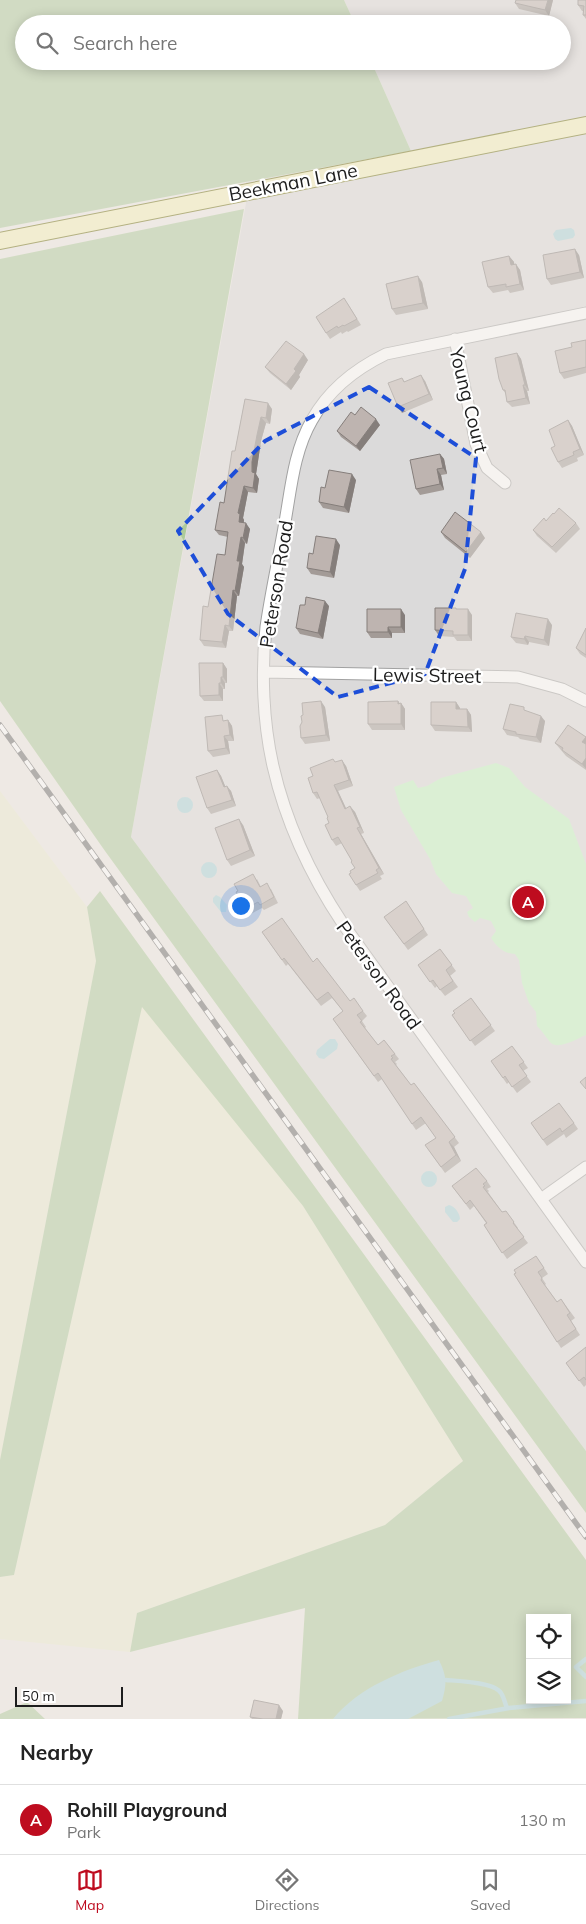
<!DOCTYPE html>
<style>
:root{--surface:#fff;--page:#f6f6f6;--text:#222;--muted:#767676;--line:#e0e0e0;--accent:#be0c1f}
body{margin:0;font-family:Mulish,sans-serif;background:var(--page);color:var(--text)}
.controls{position:absolute;right:15px;bottom:15px;display:grid;overflow:hidden;border-radius:0px;box-shadow:0 2px 12px #0003}
.controls button{width:45px;height:45px;display:grid;place-items:center;padding:0;border:0;border-bottom:1px solid var(--line);background:var(--surface);color:var(--text);font:25px sans-serif}
.scale{position:absolute;left:15px;bottom:12px;width:108px;box-sizing:border-box;padding-left:5px;border:2px solid #1d1d1d;border-top:0;font-size:14px;line-height:18px;white-space:nowrap;color:#1d1d1d;-webkit-text-stroke:4px #fff;paint-order:stroke}
.you{position:absolute;left:240px;top:905px;width:18px;height:18px;margin:-12px;border:4px solid #fff;border-radius:50%;background:#1a73e8;box-shadow:0 0 0 8px #1a73e833}
.badge{display:grid;place-items:center;width:32px;height:32px;border-radius:50%;background:var(--accent);color:#fff;font-size:16px;font-weight:700}
.pin{position:absolute;translate:-50% -50%;border:2px solid #fff;box-shadow:0 1px 5px #0006}
.list{margin:0;padding:0;list-style:none}
h2{display:flex;justify-content:space-between;align-items:center;height:65px;margin:0;padding:0 20px;font-size:21px}
h2 small{font-size:16px;font-weight:400;color:var(--muted)}
.list li{display:grid;grid-template-columns:32px 1fr auto;gap:15px;align-items:center;box-sizing:border-box;height:70px;padding:0 20px;border-top:1px solid var(--line)}
.list b{display:block;font-size:19px;white-space:nowrap}
.list p{margin:0;font-size:16px;white-space:nowrap;color:var(--muted)}
.list em{font-size:16px;font-style:normal;color:var(--muted)}
.icon{flex:none;width:28px;height:28px;fill:none;stroke:currentColor;stroke-width:2;stroke-linecap:round;stroke-linejoin:round}
.map{position:relative;flex:none;width:586px;height:1719px;overflow:hidden}
.search{position:absolute;background:var(--surface);box-shadow:0 2px 12px #0003;left:15px;right:15px;top:15px;height:55px;display:flex;align-items:center;gap:12px;box-sizing:border-box;padding:0 18px;border-radius:28px;color:var(--muted);font-size:19px}
.sheet{height:135px;background:var(--surface)}
nav{display:flex;justify-content:space-around;align-items:center;box-sizing:border-box;height:70px;border-top:1px solid var(--line);background:var(--surface);font-size:14px;color:var(--muted)}
nav a{display:grid;justify-items:center;gap:2px}
nav .on{color:var(--accent)}
.map>svg:first-child{display:block}
.residential{fill:#dbdada}
.farmland{fill:#ecebd0}
.forest{fill:#aecb9b;fill-rule:evenodd}
.park{fill:#c4f6c2}
.water{fill:#a6d3d9}
.lines{fill:none;stroke-linecap:round;stroke-linejoin:round}
.stream{stroke:#a6d3d9;stroke-width:4.5}
.street-casing{stroke:#a1a1a1;stroke-width:13}
.secondary-casing{stroke:#6d6d0b;stroke-width:18}
.street{stroke:#fff;stroke-width:11}
.secondary{stroke:#f5f2ba;stroke-width:16}
.rail-casing{stroke:#6b6b6b;stroke-width:5.5}
.rail{stroke:#fff;stroke-width:4;stroke-dasharray:11;stroke-linecap:butt}
.wall{fill:#a39b97}
.shaded-wall{fill:#857e7b}
.building{fill:#beb4b0;stroke:#857e7b}
.marked{fill:none;stroke:#1d4ed8;stroke-width:4;stroke-dasharray:10 6;stroke-linejoin:round}
.labels{text-anchor:middle;stroke-width:4.5;stroke-linejoin:round;paint-order:stroke}
.street-label{font-size:19px;fill:#1d1d1d;stroke:#fff}
</style>
<div class="map">
<svg width="586" height="1719" viewBox="0 0 586 1719">
<rect width="100%" height="100%" fill="#eee9e4"/>
<!-- residential -->
<path class="residential" d="M344 0H586V1451L131 837 246 203V182L411 151 371 61H562V24H355Z"/>
<!-- farmland -->
<path class="farmland" d="M0 791 87 907 96 961 0 1460Z
M142 1006 303 1206 463 1461 385 1525 137 1613 130 1652 0 1639V1577L14 1575Z"/>
<!-- forest -->
<path class="forest" d="M0 0H344L355 24H24V61H371L411 151 0 228Z
M244 209 131 837 586 1451V1513L105 851 0 701V259Z
M100 891 586 1560V1718L298 1719 305 1608 130 1652 137 1613 385 1525 463 1461 303 1206 142 1007 14 1575 0 1577V1460L96 961 87 907ZM530 1618H567V1700H530Z
M27 1702 45 1719H0V1714Z"/>
<!-- park -->
<path class="park" d="M496 763 509 768 525 787 569 819 586 864V1035C578 1038 558 1051 550 1042 546 1037 543 1032 537 1026L536 1012 529 1003 522 983 519 960 515 954C503 953 498 948 491 938L496 931 491 921 480 918 475 922 469 917 467 912 473 908 466 896 452 893 436 874 430 859 401 810 394 787 413 780 418 788 427 786 441 778Z"/>
<!-- water -->
<path class="water" d="M571 228 574 230 575 235 573 238 558 241 555 239 553 234 556 230Z
M177 805a8 8 0 1 1 16 0a8 8 0 1 1-16 0Z
M201 870a8 8 0 1 1 16 0a8 8 0 1 1-16 0Z
M216 895 220 897 227 905 226 912H221L213 902V898Z
M330 1039H335L338 1044 337 1049 324 1059 319 1058 316 1054 317 1050Z
M421 1179a8 8 0 1 1 16 0a8 8 0 1 1-16 0Z
M449 1205C455 1206 460 1214 460 1219L457 1222H453L445 1212V1207Z
M439 1660C447 1677 447 1683 442 1701L408 1719H333C358 1688 402 1670 439 1660Z"/>
<g class="lines">
<!-- stream -->
<path class="stream" d="M586 1659 576 1667 586 1677
M446 1680C458 1681 494 1682 501 1693 504 1697 505 1704 507 1708
M449 1719 509 1708 586 1701"/>
<!-- street casing -->
<g class="street-casing">
<path id="street" d="M586 313 386 354C355 369 329 389 312 420 294 451 291 488 285 522 279 557 271 592 266 627 261 671 263 722 273 766 286 823 311 876 343 924L586 1262
M455 339 476 444 487 468 505 483
M264 672 518 677 562 689 586 701
M541 1199 586 1167"/>
</g>
<!-- secondary casing -->
<g class="secondary-casing">
<path id="secondary" d="M0 241 586 125"/>
</g>
<!-- street -->
<use href="#street" class="street"/>
<!-- secondary -->
<use href="#secondary" class="secondary"/>
<!-- rail casing -->
<g class="rail-casing">
<path id="rail" d="M0 725 586 1537"/>
</g>
<!-- rail -->
<use href="#rail" class="rail"/>
</g>
<!-- wall -->
<path class="wall" d="M553 0 549 16 519 9 515 3Z
M586 0V19L583 15V11H582L578 5Z
M579 255 584 278 551 285 547 279Z
M509 256 514 262V264L520 270 524 290 510 293 508 290 493 293 488 287Z
M422 282 428 309 396 315 392 309Z
M348 304 361 325 348 332 347 331 342 334 341 332 330 339 326 333Z
M586 340V373L564 379 560 373 572 347Z
M517 353 521 359 529 391H527L530 404 512 407 507 402 506 394 503 390Z
M308 360 299 375 300 377 291 390 270 373 265 367Z
M402 378 405 382 425 381 433 400 402 413 398 407Z
M245 399 272 409 270 424 266 423 261 441 257 468 256 474 259 479 257 493 248 492 243 518 244 520V523L250 529 247 544 245 543 242 564 244 567 239 596H237L233 631H229L226 648 204 646 200 640 208 607 225 555 228 537 219 535 215 530 224 503 235 451Z
M355 415 380 425 360 451 341 437 337 431Z
M568 420 572 426 584 455 577 458 578 461 562 468 558 462 555 446Z
M440 454 444 459 447 474 441 475 444 490 420 495 416 489Z
M356 480 349 513 323 508 319 502 325 488Z
M546 521 576 523 580 529 556 553 537 536 533 530Z
M441 532 485 538 470 558 445 538Z
M340 545 334 578 311 574 307 568Z
M305 605 329 606 323 639 300 634 296 628Z
M457 609 472 615V641H457L454 637 439 636 435 630Z
M405 615V633H392V638H371L367 632Z
M552 625 549 646 529 642 528 645 516 643 511 637Z
M586 628V658L580 654 576 648Z
M223 663 227 669V683H225V689H223V701H204L200 696Z
M398 701 400 704 401 703 405 709V730H372L368 724Z
M456 702 460 708V709H467L471 715 472 732 435 731 431 725Z
M325 707 330 741 305 744 301 738 302 722 303 715Z
M528 712 545 721 541 743 520 739 518 737 507 735 503 729Z
M228 720 232 726 234 741H228L230 754 213 757 208 751 226 721Z
M586 737V770L566 756 555 743Z
M335 762 346 766 353 786 338 791 346 808 355 812 364 833 361 834 384 874 380 876 382 879 360 891 356 885 355 868 352 861 342 843 336 846 332 840 328 817 320 798 317 799 313 793V776Z
M217 770 221 776 225 786 231 791 236 806 211 814 207 808Z
M243 825 255 856 231 866 227 860Z
M257 879 261 887 271 889 278 903 264 910 262 908 251 914 249 910 247 911 243 905Z
M406 901 428 935 408 950 384 917Z
M262 932 313 962 350 1001 363 1011 367 1016 362 1021 366 1027 365 1028 378 1045 384 1040 399 1059 395 1062 397 1064 396 1065 411 1085 414 1083 459 1143 454 1147 461 1161 445 1173 425 1145 436 1138 426 1123 416 1130 382 1079 378 1082 333 1019 343 1011 332 998 321 1006 288 964 286 966Z
M440 949 456 971 450 976 458 987 445 996 437 986 435 988 418 965Z
M471 998 495 1031 475 1046 452 1015Z
M512 1046 528 1068 523 1071 531 1082 517 1093 509 1082 507 1084 491 1061Z
M531 1123H574L578 1129 566 1138 564 1134 547 1146Z
M487 1181 491 1187 487 1189 489 1191 488 1192 502 1212 506 1211 518 1228 517 1229 528 1243 507 1259 484 1225 486 1223 474 1206 470 1210 452 1186Z
M536 1256 548 1274 542 1278 546 1284 545 1285 557 1302 561 1299 575 1318 571 1321 580 1335 561 1348 514 1274Z
M586 1347V1385L584 1387 566 1363Z
M283 1711 281 1719H252L250 1717Z"/>
<!-- shaded-wall -->
<path class="shaded-wall" d="M548 0H553L549 16 545 10Z
M575 249 579 255 584 278 580 272Z
M509 256 514 262 515 271 511 265Z
M516 264 520 270 524 290 520 284Z
M418 276 422 282 428 309 423 303Z
M517 353 521 359 529 391 525 385Z
M304 354 308 360 299 375 300 377 291 390 286 384 294 369Z
M421 375 425 381 433 400 429 394Z
M523 385 527 391 530 404 526 398Z
M268 403 272 409 270 424 266 418Z
M261 417 266 423 261 441 257 468 256 474 259 479 257 493 253 488 252 462 257 435Z
M376 419 380 425 360 451 356 446Z
M568 420 572 426 584 455 580 449Z
M440 454 444 459 447 474 443 468Z
M437 469 441 475 444 490 440 484Z
M352 474 356 480 349 513 344 507Z
M244 486 248 492 243 518 244 520 243 528 239 522 238 513Z
M246 523 250 529 247 544 243 538Z
M481 532 485 538 470 558 466 552Z
M241 537 245 543 242 564 244 567 239 596 235 591 237 561Z
M336 539 340 545 334 578 330 572Z
M233 590 237 596 233 631 229 626Z
M325 601 329 606 323 639 318 633Z
M401 609 405 615V633L401 627Z
M468 609 472 615V641L468 635Z
M548 619 552 625 549 646 544 640Z
M225 625 229 631 226 648 222 642Z
M388 627 392 633V638L388 632Z
M525 636 529 642 528 645 524 639Z
M223 663 227 669V683L223 677Z
M221 677 225 683V689L221 683Z
M219 683 223 689V701L219 695Z
M321 701 325 707 330 741 326 735Z
M398 701 401 705V703L405 709V730L401 724Z
M456 702 460 708V715L456 709Z
M467 709 471 715 472 732 468 727Z
M541 716 545 721 541 743 536 737Z
M228 720 232 726 234 741 230 735Z
M224 736 228 741 230 754 226 748Z
M586 737V747L582 742Z
M586 758V769L582 764Z
M342 760 346 766 353 786 349 780Z
M217 770 221 776 228 793 224 787Z
M334 785 338 791 349 815 345 809Z
M227 786 231 791 236 806 232 800Z
M350 806 355 812 364 833 360 827Z
M239 819 243 825 255 856 250 850Z
M357 828 361 834 384 874 379 868Z
M449 1142 454 1147 461 1161 456 1155Z
M279 1705 283 1711 281 1719H276Z"/>
<!-- building -->
<path class="building" d="M516 0H548L545 10 515 3Z
M578 0H586V15H583L584 6 578 5Z
M575 249 580 272 547 279 543 255Z
M509 256 511 265 516 264 520 284 506 287V284L488 287 482 262Z
M418 276 423 303 392 309 386 284Z
M344 298 357 319 344 326 343 325 338 328 337 326 326 333 316 317Z
M586 340V367L560 373 555 351 572 347 571 343Z
M286 341 304 354 294 369 296 371 286 384 265 367Z
M517 353 525 385H523L526 398 507 402 505 390H503L499 379 495 358Z
M421 375 429 394 398 407 388 383 402 378 404 382Z
M245 399 268 403 266 418 261 417 257 435 252 462V472L255 473 253 488 244 486 238 513 240 514 239 522 246 523 243 538 241 537 237 561H240L235 591 233 590 229 626 225 625 222 642 200 640 203 606 208 607 217 554 225 555 228 532 215 530 220 502 224 503 232 451H235Z
M361 407 376 419 356 446 337 431 351 412 355 415Z
M568 420 580 449 573 452 574 455 558 462 551 448 555 446 549 430Z
M440 454 443 468 437 469 440 484 416 489 410 460Z
M329 470 352 474 344 507 319 502 321 487 325 488Z
M559 508 576 523 552 547 533 530 544 518 546 521 553 513 554 514Z
M455 512 481 532 466 552 441 532Z
M316 536 336 539 330 572 307 568 309 553 313 554Z
M306 597 325 601 318 633 296 628 300 605H305Z
M435 608H456V609H468V635H453V631L435 630Z
M367 609H401V627H388V632H367Z
M516 613 548 619 544 640 525 636 524 639 511 637Z
M586 628V655L576 648Z
M199 663H223V677H221V683H219V695L200 696Z
M321 701 326 735 301 738 300 726 302 722 301 716 303 715 302 703Z
M398 701V704L401 703V724H368V702Z
M431 702H456V709H467L468 727 431 725Z
M510 704 524 707V710L541 716 536 737 516 734V732L503 729Z
M222 715 223 721 228 720 230 735 224 736 226 748 208 751 205 717Z
M568 725 586 737 582 742 586 744V758L582 764 562 750 563 748 555 743Z
M333 759 335 762 342 760 349 780 334 785 345 809 350 806 360 827 357 828 379 868 376 870 378 873 356 885 349 874 351 873 350 871 355 868 351 862 352 861 338 837 332 840 325 825 329 823 327 818 328 817 317 792 313 793 308 778 313 776 310 768Z
M217 770 224 787 227 786 232 800 207 808 196 777Z
M239 819 250 850 227 860 215 828Z
M253 874 260 887 267 883 274 897 260 905 258 902 247 908 245 904 243 905 236 892 238 891 234 884Z
M406 901 424 929 404 944 384 917Z
M282 918 313 962 317 958 350 1001 354 998 363 1011 357 1015 362 1021 360 1022 378 1045 384 1040 395 1054 391 1056 393 1058 391 1059 411 1085 414 1083 455 1137 449 1142 456 1155 441 1167 425 1145 436 1138 421 1117 412 1124 378 1073 374 1076 333 1019 343 1011 328 992 317 1000 284 958 282 960 262 932Z
M440 949 452 965 446 970 453 981 440 990 433 980 430 982 418 965Z
M471 998 491 1025 470 1041 452 1015 455 1013 453 1011Z
M512 1046 524 1062 519 1065 527 1076 512 1087 505 1076 503 1078 491 1061Z
M586 1077V1089L580 1082Z
M559 1103 574 1123 562 1132 560 1128 543 1140 531 1123Z
M476 1168 487 1181 483 1184 485 1186 483 1187 502 1212 506 1211 514 1222 513 1223 524 1237 502 1253 484 1225 487 1223 470 1200 466 1204 452 1186Z
M536 1256 544 1268 538 1272 542 1278 541 1280 557 1302 561 1299 570 1313 567 1315 576 1329 557 1342 514 1274 516 1273 514 1270Z
M586 1347V1380L584 1377 579 1381 566 1363Z
M254 1700 279 1705 276 1719H263L250 1717Z"/>
<!-- marked area -->
<path d="M0 0H586V1719H0ZM369 387 476 458 465 569 425 674 338 697 228 614 178 531 265 441Z" fill="#eee9e4" fill-opacity=".55" fill-rule="evenodd"/>
<path class="marked" d="M369 387 476 458 465 569 425 674 338 697 228 614 178 531 265 441Z"/>
<g class="labels">
<!-- street labels -->
<g class="street-label">
<text transform="translate(293 182) rotate(-11)" y="7">Beekman Lane</text>
<text transform="translate(469 400) rotate(76)" y="7">Young Court</text>
<text transform="translate(276 584) rotate(-81)" y="7">Peterson Road</text>
<text transform="translate(427 675) rotate(1)" y="7">Lewis Street</text>
<text transform="translate(379 975) rotate(54)" y="7">Peterson Road</text>
</g>
</g>
</svg>
<div class="controls">
<button><svg class="icon" aria-label="locate" viewBox="0 0 24 24"><circle cx="12" cy="12" r="6"/><path d="M12 2v4M12 18v4M2 12h4M18 12h4"/></svg></button>
<button><svg class="icon" aria-label="layers" viewBox="0 0 24 24"><path d="M12 4l9 5-9 5-9-5zM3 14l9 5 9-5"/></svg></button>
</div>
<div class="scale">50 m</div>
<div class="you"></div>
<div class="pin badge" style="left:528px;top:902px">A</div>
<div class="search"><svg class="icon" aria-label="search" viewBox="0 0 24 24"><circle cx="10" cy="10" r="6"/><path d="M15 15l6 6"/></svg>Search here</div>
</div>
<section class="sheet">
<h2>Nearby<small></small></h2>
<ul class="list">
<li><span class="badge">A</span><div><b>Rohill Playground</b><p>Park</p></div><em>130 m</em></li>
</ul>
</section>
<nav>
<a class="on"><svg class="icon" aria-label="map" viewBox="0 0 24 24"><path d="M3 6l6-2 6 2 6-2v14l-6 2-6-2-6 2zM9 4v14M15 6v14"/></svg>Map</a>
<a><svg class="icon" aria-label="directions" viewBox="0 0 24 24"><path d="M12 3l9 9-9 9-9-9zM9 14v-3h6M13 9l2 2-2 2"/></svg>Directions</a>
<a><svg class="icon" aria-label="saved" viewBox="0 0 24 24"><path d="M7 4h10v16l-5-4-5 4z"/></svg>Saved</a>
</nav>
